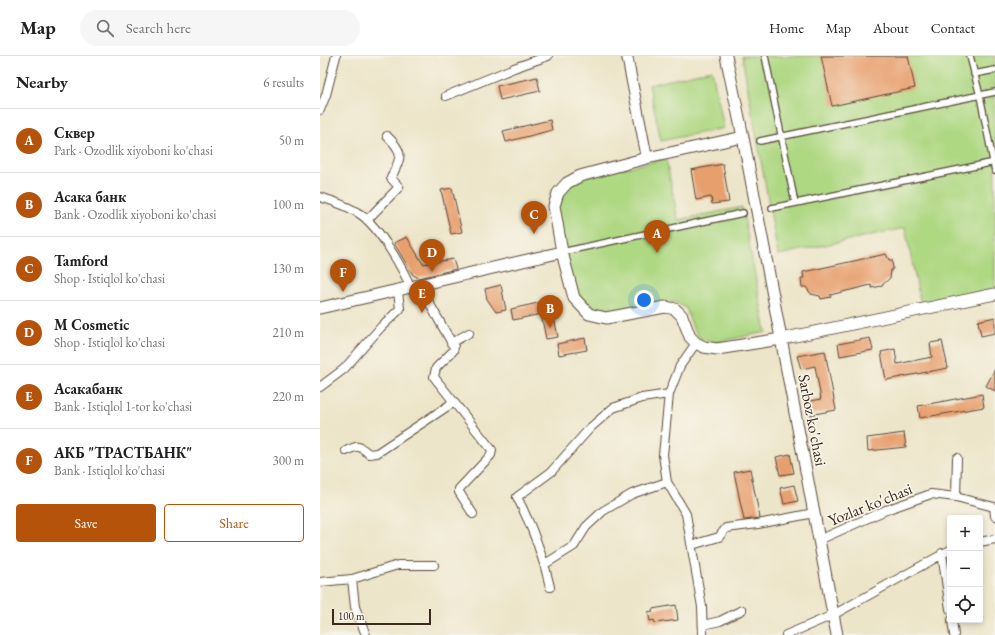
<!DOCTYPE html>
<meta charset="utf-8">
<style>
:root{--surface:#fff;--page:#f6f6f6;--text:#202124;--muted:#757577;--line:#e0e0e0;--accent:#b45309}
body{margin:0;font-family:"EB Garamond",serif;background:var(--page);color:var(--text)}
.controls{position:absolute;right:12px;bottom:12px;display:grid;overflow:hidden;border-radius:4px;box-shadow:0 2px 6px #0003}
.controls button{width:36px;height:36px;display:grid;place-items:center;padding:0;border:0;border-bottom:1px solid var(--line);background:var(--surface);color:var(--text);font:20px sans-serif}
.scale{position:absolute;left:12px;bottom:10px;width:99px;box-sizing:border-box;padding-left:4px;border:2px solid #3b2a1e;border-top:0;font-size:11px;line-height:14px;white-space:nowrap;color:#3b2a1e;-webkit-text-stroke:3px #f7f3e8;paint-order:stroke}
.you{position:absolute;left:324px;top:244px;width:14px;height:14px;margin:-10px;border:3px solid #fff;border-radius:50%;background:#1a73e8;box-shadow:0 0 0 6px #1a73e833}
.badge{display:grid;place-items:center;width:26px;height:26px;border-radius:50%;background:var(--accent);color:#fff;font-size:13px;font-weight:700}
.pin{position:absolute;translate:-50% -33px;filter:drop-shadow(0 1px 2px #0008)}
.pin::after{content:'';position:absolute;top:21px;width:14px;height:12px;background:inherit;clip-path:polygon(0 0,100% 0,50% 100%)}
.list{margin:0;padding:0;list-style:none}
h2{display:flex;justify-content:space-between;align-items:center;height:52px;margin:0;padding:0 16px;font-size:17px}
h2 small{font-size:13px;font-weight:400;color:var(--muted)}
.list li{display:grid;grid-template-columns:26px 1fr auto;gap:12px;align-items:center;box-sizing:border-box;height:64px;padding:0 16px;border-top:1px solid var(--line)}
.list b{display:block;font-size:15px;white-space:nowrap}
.list p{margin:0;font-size:13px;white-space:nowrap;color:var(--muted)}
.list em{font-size:13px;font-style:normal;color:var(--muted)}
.actions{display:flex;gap:8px;padding:12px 16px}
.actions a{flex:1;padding:9px 0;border:1px solid var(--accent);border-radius:4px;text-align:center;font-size:14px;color:var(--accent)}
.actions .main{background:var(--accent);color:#fff}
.icon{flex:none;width:22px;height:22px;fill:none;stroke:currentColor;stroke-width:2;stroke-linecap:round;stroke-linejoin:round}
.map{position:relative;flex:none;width:675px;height:579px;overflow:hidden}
header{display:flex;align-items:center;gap:24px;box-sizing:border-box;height:56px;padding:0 20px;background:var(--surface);border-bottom:1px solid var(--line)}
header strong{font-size:19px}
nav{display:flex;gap:22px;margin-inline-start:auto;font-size:14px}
.search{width:280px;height:36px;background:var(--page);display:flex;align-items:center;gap:10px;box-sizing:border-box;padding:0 14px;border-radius:22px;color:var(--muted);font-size:15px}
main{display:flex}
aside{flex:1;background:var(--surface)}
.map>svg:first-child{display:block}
.green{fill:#afd883;stroke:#758150}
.building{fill:#e79f6d}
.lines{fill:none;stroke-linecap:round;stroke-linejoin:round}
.pedestrian-casing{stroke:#564638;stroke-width:8}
.minor-casing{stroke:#564638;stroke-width:10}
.tertiary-casing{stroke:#564638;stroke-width:12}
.secondary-casing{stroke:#564638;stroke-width:13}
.pedestrian{stroke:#fff;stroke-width:5.5}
.minor{stroke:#fff;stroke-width:8}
.tertiary{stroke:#fff;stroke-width:10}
.secondary{stroke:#fff;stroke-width:11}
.labels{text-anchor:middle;stroke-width:3.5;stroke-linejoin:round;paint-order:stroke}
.street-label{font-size:16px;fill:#3b2a1e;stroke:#f7f3e8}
</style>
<header>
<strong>Map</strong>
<div class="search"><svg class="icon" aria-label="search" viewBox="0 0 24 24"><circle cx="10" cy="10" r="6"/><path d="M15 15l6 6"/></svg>Search here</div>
<nav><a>Home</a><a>Map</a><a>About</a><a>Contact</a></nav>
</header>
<main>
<aside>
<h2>Nearby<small>6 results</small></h2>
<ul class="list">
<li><span class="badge">A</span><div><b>Сквер</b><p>Park · Ozodlik xiyoboni ko'chasi</p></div><em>50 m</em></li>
<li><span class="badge">B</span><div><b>Асака банк</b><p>Bank · Ozodlik xiyoboni ko'chasi</p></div><em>100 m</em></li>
<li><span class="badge">C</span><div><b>Tamford</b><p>Shop · Istiqlol ko'chasi</p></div><em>130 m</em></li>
<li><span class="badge">D</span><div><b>M Cosmetic</b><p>Shop · Istiqlol ko'chasi</p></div><em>210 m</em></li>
<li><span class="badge">E</span><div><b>Асакабанк</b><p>Bank · Istiqlol 1-tor ko'chasi</p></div><em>220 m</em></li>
<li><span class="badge">F</span><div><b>АКБ &quot;ТРАСТБАНК&quot;</b><p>Bank · Istiqlol ko'chasi</p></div><em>300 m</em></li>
</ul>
<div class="actions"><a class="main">Save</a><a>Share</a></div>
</aside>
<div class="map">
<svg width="675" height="579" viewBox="0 0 675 579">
<rect width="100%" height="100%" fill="#f7f3e8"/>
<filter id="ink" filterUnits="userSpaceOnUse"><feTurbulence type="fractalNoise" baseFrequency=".025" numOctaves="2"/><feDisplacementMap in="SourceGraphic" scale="8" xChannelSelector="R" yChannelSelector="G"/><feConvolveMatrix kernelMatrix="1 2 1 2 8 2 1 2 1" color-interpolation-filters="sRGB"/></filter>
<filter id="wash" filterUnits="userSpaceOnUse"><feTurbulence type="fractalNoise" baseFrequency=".012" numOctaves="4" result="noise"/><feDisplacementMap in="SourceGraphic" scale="16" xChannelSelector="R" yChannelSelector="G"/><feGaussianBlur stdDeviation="0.9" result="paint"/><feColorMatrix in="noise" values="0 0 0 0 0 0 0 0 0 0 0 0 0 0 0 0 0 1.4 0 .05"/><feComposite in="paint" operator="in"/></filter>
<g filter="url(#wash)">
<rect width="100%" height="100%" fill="#ede5c9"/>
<!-- green -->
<path class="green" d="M422 0H675V233L601 249 585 172 458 199Z
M392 14 404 72 341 85 329 29Z
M346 103 358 164 422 151 446 276 392 287 380 282 373 272 366 252 355 246 289 260 264 250 250 229 237 151 243 134 262 121Z"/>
<g id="blocks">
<!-- building -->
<path class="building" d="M501 0H588L595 32 512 50Z
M217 21 220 35 180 44 177 30Z
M230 64 232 74 186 86 183 75Z
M403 108 409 146 392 148 391 141 376 144 371 114Z
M132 132 142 176 131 178 121 134Z
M87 181 103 208 133 203 136 213 99 222 93 219 74 187Z
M566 198 569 204H572L573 213 571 214 570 222 561 230 552 232 551 229 510 239 511 241 501 243 500 240 491 238 486 231H482L481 222H484L483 216Z
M181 229 186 254 176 256 167 243 165 233Z
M227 245 230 257 233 256 238 281 226 283 221 258 193 264 191 253Z
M675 261V277L661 280 658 265Z
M265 282 267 294 239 299 237 288Z
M550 282 553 294 520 300 518 288Z
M622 285 628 312 566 324 561 296 575 293 577 308 612 301 610 287Z
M505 295 516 354 489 359 486 346 501 343 495 310 481 313 477 300Z
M675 313V335L666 330Z
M662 338 664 351 600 362 598 350Z
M584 377 586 391 548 395 547 382Z
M470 398 474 417 460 419 456 401Z
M430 413 440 462 424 464 414 416Z
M474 429 478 445 464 448 460 432Z
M356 549 358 564 335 567 334 564 330 565 328 556 333 555 332 553Z"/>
</g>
</g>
<g filter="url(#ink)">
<use href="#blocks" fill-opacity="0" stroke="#564638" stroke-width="1"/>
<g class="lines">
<!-- pedestrian casing -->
<g class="pedestrian-casing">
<path id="pedestrian" d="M445 0 475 147
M650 0 660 40 675 115
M654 18 675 14
M440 85 675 36
M452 152 675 106
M242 196 423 157"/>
</g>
<!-- minor casing -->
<g class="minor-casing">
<path id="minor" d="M126 40 194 12 228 0
M0 54 6 39 16 0
M0 141C13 145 28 150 40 158 59 171 82 211 91 232
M47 164 79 131 71 122C81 101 85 97 67 80
M102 229 107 243 134 291 133 295 116 312 114 321 172 394 171 399 139 433V436L153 458
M131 287 149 277
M376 287 360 310 349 338 343 399 347 426 366 458 382 551 383 579
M0 331 24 313 61 271 80 253 78 235
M26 395C38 389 39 389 49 398L57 397 134 346
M636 441 637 402
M499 484 566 454 611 438 636 441 674 451 675 460
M660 486 675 483
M372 489 399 481 406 472 438 468 494 457
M622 497 630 553
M225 508 254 490 266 471 283 455 312 438 347 426
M32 523 78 509H114
M0 526 32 523 35 551 46 579
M230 531C223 499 212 470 197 441L231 416 270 372 293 352 322 342 349 338
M632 564 634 579
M383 569 400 565 422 554
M466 579 513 559 630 494"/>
</g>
<!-- tertiary casing -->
<g class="tertiary-casing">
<path id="tertiary" d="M307 0 327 102"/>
</g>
<!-- secondary casing -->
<g class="secondary-casing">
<path id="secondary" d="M406 0 423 81 517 579
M423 81 327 102 260 120 247 127 238 137 234 150 242 196 254 242 269 258 286 262 345 251 355 253 362 260 370 281 376 287 384 291 397 293 461 283 675 238
M0 252 242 196"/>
</g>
<!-- pedestrian -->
<use href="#pedestrian" class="pedestrian"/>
<!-- minor -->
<use href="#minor" class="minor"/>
<!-- tertiary -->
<use href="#tertiary" class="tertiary"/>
<!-- secondary -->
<use href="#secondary" class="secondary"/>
</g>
</g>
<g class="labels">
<!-- street labels -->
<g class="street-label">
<text transform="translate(493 364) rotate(79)" y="6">Sarboz ko'chasi</text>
<text transform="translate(550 448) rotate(-22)" y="6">Yozlar ko'chasi</text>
</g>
</g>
</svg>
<div class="controls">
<button>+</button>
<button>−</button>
<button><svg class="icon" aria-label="locate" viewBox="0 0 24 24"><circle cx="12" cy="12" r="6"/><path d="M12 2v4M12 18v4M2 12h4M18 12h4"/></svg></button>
</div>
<div class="scale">100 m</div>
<div class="you"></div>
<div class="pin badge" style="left:337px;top:197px">A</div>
<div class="pin badge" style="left:230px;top:272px">B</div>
<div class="pin badge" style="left:214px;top:178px">C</div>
<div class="pin badge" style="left:112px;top:216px">D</div>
<div class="pin badge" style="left:102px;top:257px">E</div>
<div class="pin badge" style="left:23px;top:236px">F</div>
</div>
</main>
